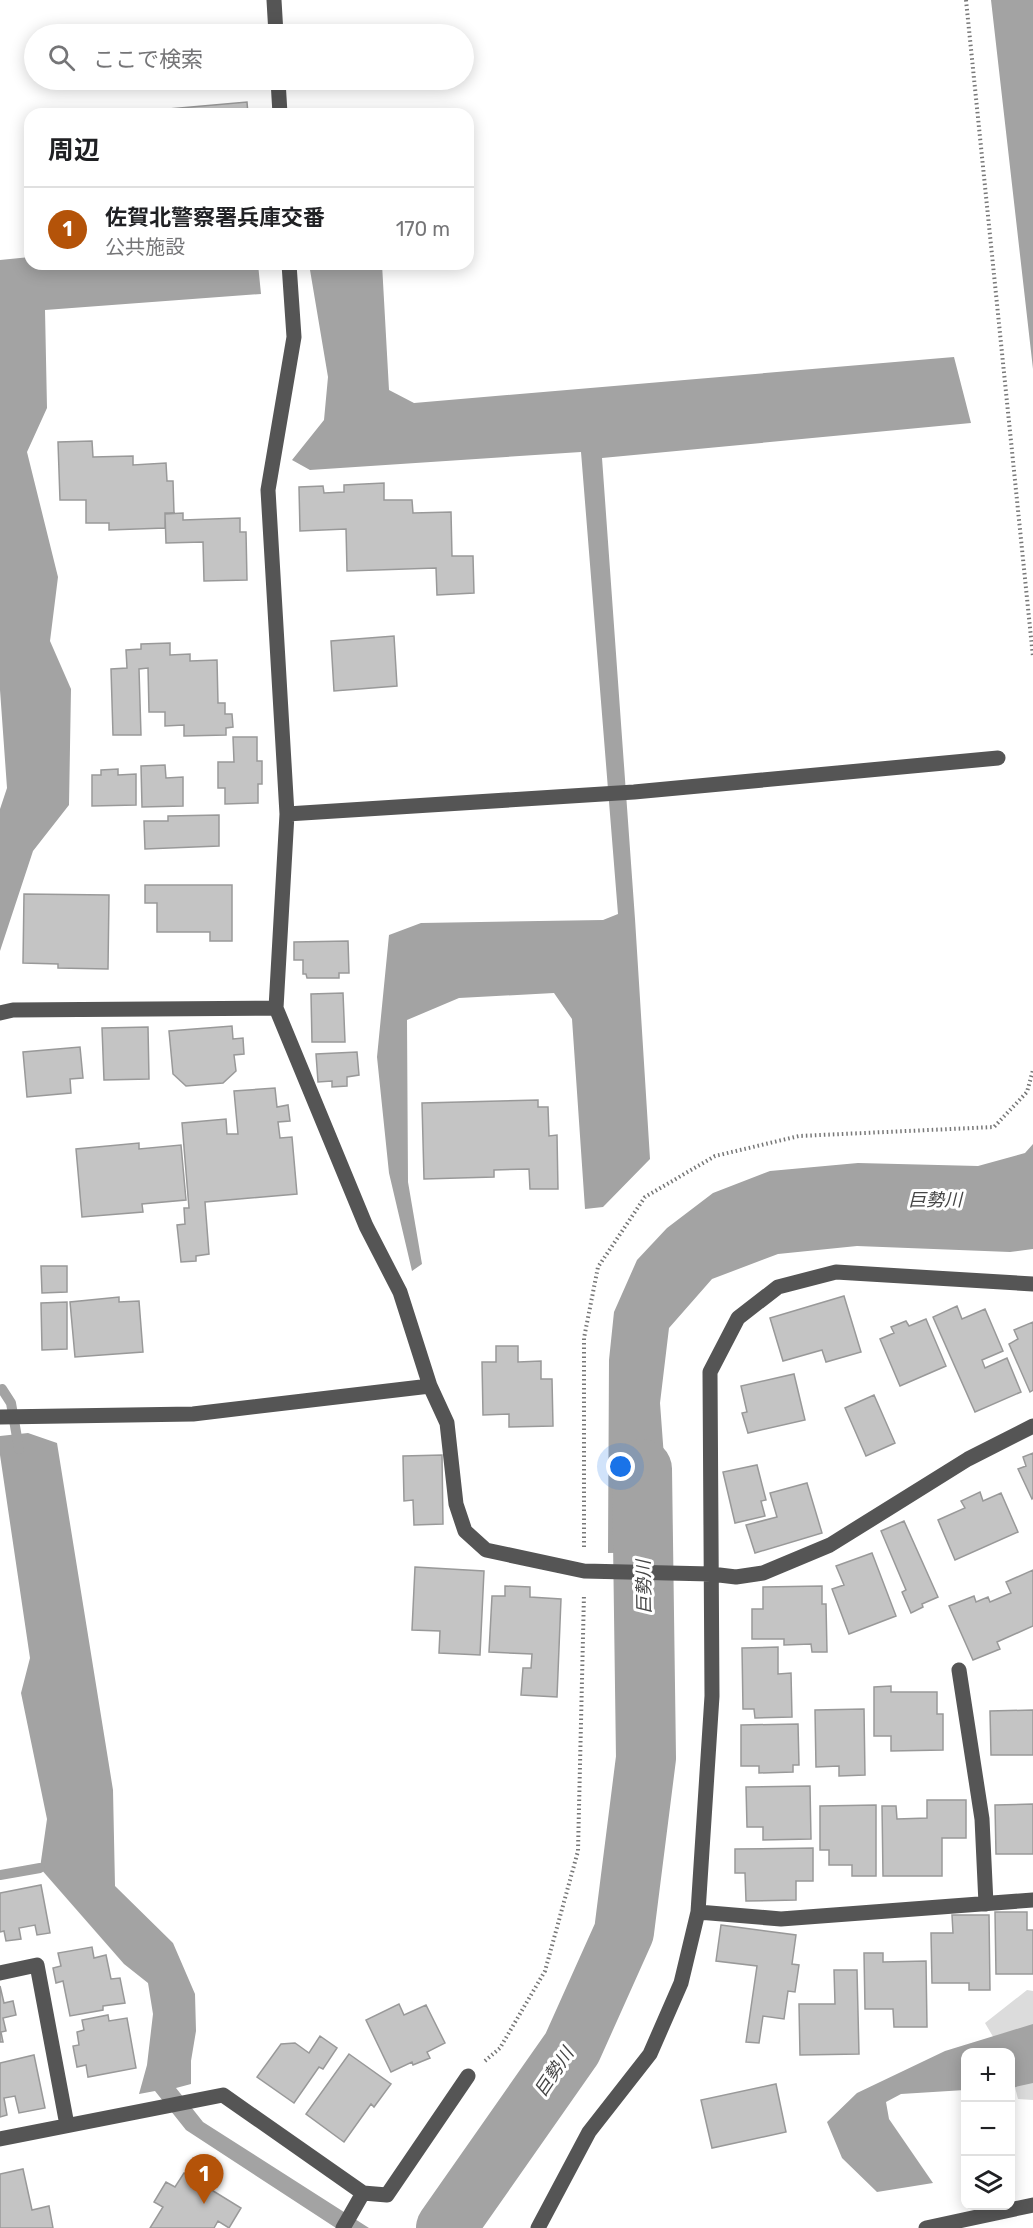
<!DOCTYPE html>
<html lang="ja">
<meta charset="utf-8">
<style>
:root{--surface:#fff;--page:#f2f2f2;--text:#202124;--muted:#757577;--line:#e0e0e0;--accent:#b45309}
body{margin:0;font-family:Rubik,"Noto Sans JP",sans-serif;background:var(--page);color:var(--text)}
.controls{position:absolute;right:18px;bottom:18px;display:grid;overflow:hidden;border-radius:12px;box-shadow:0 3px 15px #0003}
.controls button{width:54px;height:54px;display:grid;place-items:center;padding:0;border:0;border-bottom:2px solid var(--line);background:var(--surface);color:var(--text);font:30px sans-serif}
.you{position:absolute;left:621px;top:1467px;width:21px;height:21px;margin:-15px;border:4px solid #fff;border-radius:50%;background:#1a73e8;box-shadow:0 0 0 9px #1a73e833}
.badge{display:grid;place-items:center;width:39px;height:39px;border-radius:50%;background:var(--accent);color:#fff;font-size:20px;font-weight:700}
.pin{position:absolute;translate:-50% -50px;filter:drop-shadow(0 2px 3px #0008)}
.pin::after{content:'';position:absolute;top:32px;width:21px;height:18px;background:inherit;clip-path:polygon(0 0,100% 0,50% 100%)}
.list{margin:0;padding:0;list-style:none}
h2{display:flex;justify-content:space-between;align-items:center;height:78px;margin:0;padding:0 24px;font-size:26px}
h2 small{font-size:20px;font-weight:400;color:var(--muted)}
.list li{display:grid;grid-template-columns:39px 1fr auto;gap:18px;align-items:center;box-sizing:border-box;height:84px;padding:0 24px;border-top:2px solid var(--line)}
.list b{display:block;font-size:22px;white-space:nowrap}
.list p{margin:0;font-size:20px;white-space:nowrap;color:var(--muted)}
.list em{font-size:20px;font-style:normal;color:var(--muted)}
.icon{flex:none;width:33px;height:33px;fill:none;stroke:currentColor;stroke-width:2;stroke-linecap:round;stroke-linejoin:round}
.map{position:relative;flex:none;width:1033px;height:2228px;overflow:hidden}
.search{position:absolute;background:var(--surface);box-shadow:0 3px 15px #0003;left:24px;top:24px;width:450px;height:66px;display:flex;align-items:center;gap:15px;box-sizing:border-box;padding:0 21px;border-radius:33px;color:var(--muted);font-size:22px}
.panel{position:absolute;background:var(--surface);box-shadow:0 3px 15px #0003;left:24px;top:108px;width:450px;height:162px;border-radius:18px}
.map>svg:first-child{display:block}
.green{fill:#dcdcdc}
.water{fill:#a3a3a3}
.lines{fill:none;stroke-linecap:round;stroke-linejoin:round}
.stream{stroke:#a3a3a3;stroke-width:10}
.river{stroke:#a3a3a3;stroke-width:60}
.building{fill:#c4c4c4;stroke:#999;stroke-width:1.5}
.path{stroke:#777;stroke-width:4;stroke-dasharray:1.5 3;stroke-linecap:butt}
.minor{stroke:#555;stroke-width:15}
.labels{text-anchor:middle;stroke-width:6;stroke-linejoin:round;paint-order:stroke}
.water-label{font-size:18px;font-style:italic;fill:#444;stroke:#fff}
</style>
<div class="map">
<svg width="1033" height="2228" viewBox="0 0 1033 2228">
<rect width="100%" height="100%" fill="#fff"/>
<!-- green -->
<path class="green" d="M1027 1990 1033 1991V2100L1018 2099 1011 2072 1010 2052H1002L985 2023Z"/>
<!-- water -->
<path class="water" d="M991 0H1033V369Z
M30 257V264H258L261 294 45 310 47 408 27 452 58 577 50 641 71 689 69 805 33 851 0 951V809L7 788 0 690V260Z
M309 264H382L389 390 414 403 954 357 971 423 602 458 635 919 650 1159 603 1207 585 1209 572 1019 554 993 459 998 407 1020 408 1182 422 1264 412 1271 389 1173 377 1057 389 935 421 923 603 920 618 914 581 452 310 470 292 460 324 420 328 377Z
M1033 1144V1249L1010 1252 857 1246 778 1254 712 1279 669 1328 660 1403 671 1552 608 1553 609 1360 614 1312 637 1260 667 1228 713 1193 770 1171 858 1163 978 1166 1025 1153Z
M28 1433 57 1443 113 1790 115 1886 173 1943 195 1994 196 2031 191 2061V2084L176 2088 203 2122 369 2228H336L186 2130 155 2091 139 2094 147 2065 153 2014 148 1983 124 1964 40 1868 47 1819 21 1693 30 1658 0 1455V1436Z
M1033 2024V2083L1011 2088 1010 2052H966L965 2090 901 2094 886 2102 889 2119 933 2183 877 2192 842 2158 827 2122 857 2093 945 2051Z"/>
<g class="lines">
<!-- stream -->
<path class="stream" d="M2 1389 11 1403 19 1449
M0 1875 40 1868"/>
<!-- river -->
<path class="river" d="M446 2228 572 2048 624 1932 646 1758 642 1469"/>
</g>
<!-- building -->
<path class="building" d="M247 102 248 114H169V109Z
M92 441 93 457 133 456V465L166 463 167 481H173L174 513H165V528L109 530V523H86V500H60L58 442Z
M384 483V500H412L413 513 451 512 452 556H473L474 593 437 595 436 568 347 571 346 529 300 531 299 487 323 486 324 493 344 492V485Z
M183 513V520L240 518V532H246L247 580 204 581 203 542 166 543 165 514Z
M394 636 397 686 334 691 331 641Z
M170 643V655L190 654V661L217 660 218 703H225V714H232L233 727 226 728V735L184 736V725L165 726V712H149L148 668 139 669 141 735H113L111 669 127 668 126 650 141 649V644Z
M233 737H257V761H262V784H258V803L225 804V788H218V762H234Z
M165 765 166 778 183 777V806L142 807 141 766Z
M118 769V775L136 774V805L92 806V775H101V770Z
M219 815V846L145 849 144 821H168V816Z
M145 885H232V941H210V932H157V903H145Z
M24 894 109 895 108 969 58 968V964L23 963Z
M348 941 349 973H339V978H307L306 974H303V960H294V942Z
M343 993 345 1042H312L311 994Z
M232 1026 233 1039 243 1038 244 1054 234 1055 236 1071 223 1083 186 1086 173 1074 169 1031Z
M148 1027 149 1079 104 1080 102 1028Z
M80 1047 83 1078 70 1079 71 1093 27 1097 23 1052Z
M357 1052 359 1075 347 1077V1086L332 1087V1081L318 1082 316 1054Z
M275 1088 277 1107 288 1105 290 1121 278 1122 280 1138 292 1137 297 1194 205 1202 209 1254 196 1256V1261L181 1262 177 1225 185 1224 184 1208H189L182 1123 226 1119 227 1134H238L234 1091Z
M538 1100V1107H548L549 1136 557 1135 558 1189H530L529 1169 494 1170V1177L424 1179 422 1103Z
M139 1143V1149L181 1145 186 1200 142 1204 143 1212 82 1217 76 1149Z
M41 1266H67V1292L42 1293Z
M844 1296 861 1352 826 1362 822 1350 783 1361 770 1318Z
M119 1297V1302L139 1301 143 1352 75 1357 70 1302Z
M67 1302V1349L42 1350 41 1303Z
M957 1306 962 1319 985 1309 1003 1351 982 1360 985 1368 1007 1358 1021 1392 975 1412 933 1317Z
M926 1319 946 1366 900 1386 880 1339 894 1333 891 1327 906 1321 909 1326Z
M1033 1322V1390L1030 1392 1009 1344 1018 1339 1014 1330Z
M496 1346H518V1362L541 1361V1379H552L553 1426 509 1427V1414L483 1415 482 1362H496Z
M794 1374 805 1420 748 1433 742 1413 747 1412 741 1386Z
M874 1395 895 1443 866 1456 845 1408Z
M1033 1453V1498L1032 1499 1018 1469 1026 1466 1023 1457Z
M442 1455 443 1524 414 1525 413 1500 404 1501 403 1456Z
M757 1465 766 1500 761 1501 765 1516 735 1523 723 1472Z
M807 1483 822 1533 755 1553 746 1525 777 1517 770 1493Z
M980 1492 983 1501 1001 1493 1018 1532 955 1560 938 1520 965 1508 961 1501Z
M904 1521 938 1597 922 1604 923 1607 911 1613 902 1592 906 1590 881 1531Z
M872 1553 896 1616 849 1634 832 1589 844 1585 836 1566Z
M415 1567 484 1571 480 1655 439 1653 440 1631 412 1630Z
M1033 1570V1626L997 1642 1000 1649 973 1660 949 1606 974 1596 976 1602 988 1597 990 1602 1011 1593 1006 1582Z
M505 1586 530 1587V1597L561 1599 557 1697 521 1695 523 1668H531L532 1654 489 1652 492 1596H505Z
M822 1586V1604H826L827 1652H812L811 1644 784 1645V1639H752V1609H763V1587Z
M778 1647V1674L791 1673 792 1717 755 1718 754 1709H743L742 1648Z
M891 1686V1692H937V1714H943V1750L891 1751V1736H874V1687Z
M864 1709 865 1775 839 1776V1766L816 1767 815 1710Z
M1033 1710V1755H991L990 1711Z
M798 1724 799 1765H793V1772L759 1773V1766H741V1725Z
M810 1786 811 1839 763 1840V1827H747L746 1787Z
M927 1800H966V1838H942V1876H883L882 1806H896L897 1819 927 1818Z
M1033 1804V1854H996L995 1805Z
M876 1805V1876H852V1865H829V1850H820V1806Z
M813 1848V1881H796V1900L746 1901 745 1873H735V1849Z
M41 1885 50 1933 37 1935 35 1925 19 1928 21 1939 6 1941 4 1931 0 1932V1893Z
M995 1912H1027V1930H1033V1974H996Z
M952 1915H989L990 1990H969V1983H932L931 1933H953Z
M721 1925 796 1935 792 1964 799 1965 795 1992 788 1991 784 2019 763 2016 759 2043 746 2042 757 1966 716 1961Z
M92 1947 94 1958 106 1955 111 1979 120 1978 125 2003 103 2006V2010L70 2016 63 1981 56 1983 53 1968 61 1966 58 1953Z
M864 1953H883V1962L926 1961 927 2027H894L893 2009H865Z
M834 1970H857L859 2054 800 2055 799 2004H835Z
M0 1986 4 2003 13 2001 16 2015 3 2018 6 2031 1 2032 3 2042H0Z
M399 2004 404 2015 426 2005 445 2043 427 2052 430 2058 413 2065 412 2062 391 2072 366 2020Z
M108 2015 109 2021 127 2018 136 2068 88 2077 86 2065 77 2067 73 2046 79 2045 77 2032 84 2030 82 2020Z
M320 2036 337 2048 323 2069 319 2067 294 2103 257 2077 281 2044 295 2043 309 2053Z
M349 2054 391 2084 374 2107 371 2104 344 2142 306 2114Z
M34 2055 45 2108 19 2113 15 2096 4 2098 7 2115 0 2117V2063Z
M776 2084 786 2132 712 2148 701 2100Z
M23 2169 32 2210 49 2206 53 2228H0V2174Z
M184 2173 241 2208 229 2228 218 2221 214 2228H150L163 2207 154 2202 166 2182 175 2187Z"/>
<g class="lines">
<!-- path -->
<path class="path" d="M966 0 1033 657
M584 1547V1338L598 1267 645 1197 715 1156 799 1136 994 1127 1027 1092 1033 1070
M485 2061 500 2048 545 1971 578 1851 584 1594"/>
<!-- minor -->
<path class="minor" d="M274 0 276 34
M278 80 280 114
M289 264 294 337 268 490 287 814 276 1008 366 1226 400 1292 430 1386 447 1423 456 1504 465 1531 486 1550 584 1571 711 1574 736 1577 763 1573 830 1545 968 1459 1033 1426
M287 814 634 792 998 758
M0 1013 13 1010 276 1008
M0 1417 193 1414 430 1386
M959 1670 982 1819 986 1904
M698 1912 781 1919 1033 1900
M0 1973 37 1965 67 2125
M0 2139 223 2095 363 2193 387 2195 468 2076
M343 2228 363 2193
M538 2228 589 2132 650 2054 681 1983 698 1912 712 1696 710 1372 738 1318 778 1287 836 1272 1033 1284
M926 2228 1033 2205"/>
</g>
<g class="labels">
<!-- water labels -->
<g class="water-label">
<text x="935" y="1206">巨勢川</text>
<text transform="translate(644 1587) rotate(-91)" y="6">巨勢川</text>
<text transform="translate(554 2072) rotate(-56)" y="6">巨勢川</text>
</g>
</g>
</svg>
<div class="controls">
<button>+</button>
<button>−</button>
<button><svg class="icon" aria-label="layers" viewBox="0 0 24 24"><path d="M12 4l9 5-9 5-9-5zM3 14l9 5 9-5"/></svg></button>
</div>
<div class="you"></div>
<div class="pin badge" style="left:204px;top:2204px">1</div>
<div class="search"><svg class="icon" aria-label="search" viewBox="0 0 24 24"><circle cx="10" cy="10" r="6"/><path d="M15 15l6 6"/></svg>ここで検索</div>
<section class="panel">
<h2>周辺<small></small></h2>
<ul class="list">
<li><span class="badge">1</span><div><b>佐賀北警察署兵庫交番</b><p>公共施設</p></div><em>170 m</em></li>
</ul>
</section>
</div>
